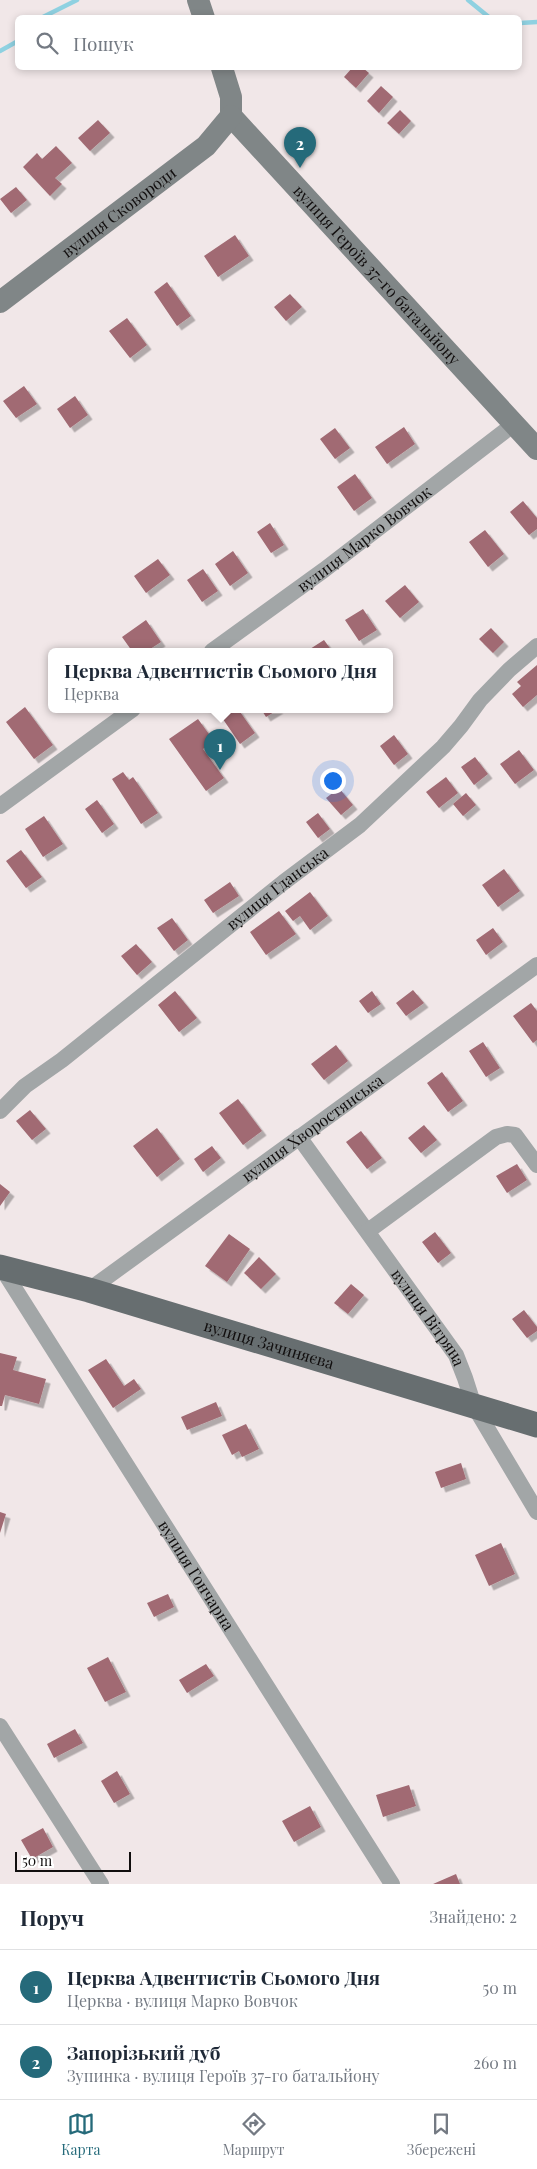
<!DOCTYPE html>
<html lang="uk">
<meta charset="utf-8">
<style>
:root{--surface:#fff;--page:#f6f6f7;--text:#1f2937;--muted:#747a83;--line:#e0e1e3;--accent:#256a7a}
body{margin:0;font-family:"Playfair Display",serif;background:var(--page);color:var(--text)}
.scale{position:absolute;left:15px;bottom:12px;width:116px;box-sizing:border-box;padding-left:5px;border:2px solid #110e0e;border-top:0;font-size:14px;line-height:18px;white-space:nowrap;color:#110e0e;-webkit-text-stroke:4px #fff;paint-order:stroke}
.you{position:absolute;left:332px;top:780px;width:18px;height:18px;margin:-12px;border:4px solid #fff;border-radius:50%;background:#1a73e8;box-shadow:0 0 0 8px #1a73e833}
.badge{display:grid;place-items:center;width:32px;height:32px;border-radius:50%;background:var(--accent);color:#fff;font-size:16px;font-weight:700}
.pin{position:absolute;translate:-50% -41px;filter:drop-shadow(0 1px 2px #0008)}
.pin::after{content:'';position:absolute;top:26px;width:18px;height:15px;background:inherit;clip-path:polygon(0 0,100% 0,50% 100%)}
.popup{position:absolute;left:48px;top:648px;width:345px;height:65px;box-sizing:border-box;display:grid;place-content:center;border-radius:8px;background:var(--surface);filter:drop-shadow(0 1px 4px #0005);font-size:16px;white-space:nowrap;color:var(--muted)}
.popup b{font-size:19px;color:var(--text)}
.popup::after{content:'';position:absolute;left:50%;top:100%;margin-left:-10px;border:10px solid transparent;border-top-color:var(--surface)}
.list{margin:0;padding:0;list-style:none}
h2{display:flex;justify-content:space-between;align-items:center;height:65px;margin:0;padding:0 20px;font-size:21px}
h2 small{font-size:16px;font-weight:400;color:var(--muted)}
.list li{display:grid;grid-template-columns:32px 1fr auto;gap:15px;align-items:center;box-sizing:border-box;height:75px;padding:0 20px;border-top:1px solid var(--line)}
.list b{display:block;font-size:19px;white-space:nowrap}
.list p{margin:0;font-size:16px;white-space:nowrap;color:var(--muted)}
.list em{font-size:16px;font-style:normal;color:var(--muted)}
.icon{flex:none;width:28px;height:28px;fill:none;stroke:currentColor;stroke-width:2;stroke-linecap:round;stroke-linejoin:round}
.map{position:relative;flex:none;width:537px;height:1884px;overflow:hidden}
.search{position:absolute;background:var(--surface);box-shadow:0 2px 8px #0003;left:15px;right:15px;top:15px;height:55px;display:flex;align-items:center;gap:12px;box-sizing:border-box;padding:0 18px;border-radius:8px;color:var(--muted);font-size:19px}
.sheet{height:215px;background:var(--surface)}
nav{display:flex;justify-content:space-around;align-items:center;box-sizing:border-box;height:70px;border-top:1px solid var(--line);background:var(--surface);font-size:14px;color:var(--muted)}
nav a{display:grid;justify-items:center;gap:2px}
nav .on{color:var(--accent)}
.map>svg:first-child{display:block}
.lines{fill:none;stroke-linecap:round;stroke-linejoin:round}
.stream{stroke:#8fd1e1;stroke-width:4.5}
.building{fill:#a16a73;filter:url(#shadow)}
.street{stroke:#a2a6a7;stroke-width:16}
.secondary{stroke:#808687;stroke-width:22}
.primary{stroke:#676e70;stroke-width:25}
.labels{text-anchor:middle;stroke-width:4;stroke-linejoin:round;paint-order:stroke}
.street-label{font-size:16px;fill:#110e0e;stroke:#fff}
</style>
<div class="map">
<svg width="537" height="1884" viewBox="0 0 537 1884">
<defs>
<filter id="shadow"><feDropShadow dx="4.5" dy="4.5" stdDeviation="0" flood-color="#0004"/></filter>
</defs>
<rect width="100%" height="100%" fill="#f1e7e8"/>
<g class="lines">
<!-- stream -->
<path class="stream" d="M468 0 490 18
M41 18 77 0
M520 23 537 22
M0 51 18 41"/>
</g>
<!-- building -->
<path class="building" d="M352 68H363L369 73 356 88 344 77Z
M381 86 393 97 379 113 367 101Z
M400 110 411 121 399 134 387 123Z
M98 120 110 133 90 151 78 138Z
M56 146 72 163 55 178 62 184 50 196 23 167 37 153 42 159Z
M16 187 27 200 11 213 0 199Z
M235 235 249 256 218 277 204 256Z
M167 282 191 316 177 326 154 292Z
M290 294 302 307 286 321 274 307Z
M127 318 147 345 130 358 109 331Z
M24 386 37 404 16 418 3 401Z
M75 396 88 415 70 428 57 409Z
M404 427 415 444 387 464 375 447Z
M335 428 350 448 335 459 320 439Z
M355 474 372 498 354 511 337 487Z
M523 501 537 518V529L529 535 510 512Z
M270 523 284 545 271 553 257 532Z
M485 530 504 554 488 567 469 542Z
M233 551 248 573 230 586 215 564Z
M158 559 170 575 146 593 134 576Z
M203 569 218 591 202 602 187 580Z
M405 585 419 602 400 618 385 601Z
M363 609 377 630 359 641 345 620Z
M146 620 161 642 147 651H132L122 637Z
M491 628 504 642 493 653 479 639Z
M324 640 332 651H311L310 649Z
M537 665V695L523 707 512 694 521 686 517 682Z
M25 707 53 745 34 759 6 722Z
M216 709H238L255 733 240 744Z
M261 709H279L266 717Z
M198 719 214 741 203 749 224 778 206 791 169 739Z
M394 735 408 754 394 765 380 746Z
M519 750 534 770 515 784 500 764Z
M475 757 488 774 474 785 461 767Z
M123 772 129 780 133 777 158 813 141 824 112 779Z
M446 777 458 793 439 808 426 792Z
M339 788 353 805 341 815 326 798Z
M466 793 476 805 463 816 453 804Z
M97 800 114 824 102 833 85 809Z
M318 813 330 829 318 838 306 822Z
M44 816 63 844 43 857 25 829Z
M21 850 42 877 26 888 6 861Z
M504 869 520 891 498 907 482 885Z
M230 882 239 896 213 913 204 900Z
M310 892 328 916 310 930 300 916 293 921 285 911Z
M279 911 296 934 266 955 250 932Z
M172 918 188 940 174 951 157 928Z
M493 928 503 942 486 955 476 940Z
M136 944 152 962 137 975 121 956Z
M413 990 424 1003 406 1016 396 1003Z
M175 991 197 1018 179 1032 158 1005Z
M372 991 381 1004 368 1013 359 1001Z
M531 1003 537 1011V1040L533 1043 513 1016Z
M483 1042 500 1068 486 1077 469 1051Z
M336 1045 348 1061 324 1080 311 1064Z
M442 1072 463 1101 448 1112 427 1083Z
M238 1099 262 1131 243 1145 219 1113Z
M30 1110 46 1129 32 1140 16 1121Z
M424 1125 437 1140 421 1153 408 1138Z
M157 1128 180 1159 157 1177 133 1146Z
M361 1131 382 1158 367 1169 346 1142Z
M212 1146 221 1158 203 1172 194 1159Z
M517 1164 527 1180 507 1193 496 1176Z
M0 1184 10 1192 0 1206Z
M435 1232 451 1253 438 1263 422 1242Z
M229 1234 250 1249 227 1282 205 1266Z
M259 1257 276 1274 261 1289 244 1273Z
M351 1284 364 1295 348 1314 334 1303Z
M524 1310 537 1327V1331L527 1338 512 1319Z
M0 1353 17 1357 13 1370 46 1379 39 1404 5 1395 2 1406H0Z
M106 1359 124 1386 134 1379 141 1389 113 1408 88 1370Z
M216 1402 222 1416 187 1430 181 1417Z
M246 1424 259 1449 242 1457 239 1451 232 1455 222 1435Z
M461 1463 466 1479 441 1488 435 1472Z
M0 1512 6 1514 0 1533Z
M501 1543 515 1574 489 1586 475 1555Z
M168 1594 174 1607 154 1617 147 1603Z
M108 1657 126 1692 105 1702 87 1668Z
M206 1664 214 1676 187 1693 179 1680Z
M75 1729 83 1743 54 1758 47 1744Z
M117 1771 130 1794 114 1803 101 1781Z
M409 1785 416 1806 383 1817 376 1795Z
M310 1806 321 1827 294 1842 282 1821Z
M43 1828 53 1847 32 1859 21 1840Z
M456 1874 460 1884H433Z"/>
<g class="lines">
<!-- street -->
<g class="street">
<path id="s1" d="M212 651 324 570 514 424"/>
<path d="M0 806 133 709"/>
<path id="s2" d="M0 1111 25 1086 62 1060 284 882 360 825 443 747 461 726 480 700 509 670 537 646"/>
<path id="s3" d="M299 1137 456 1355 465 1378 474 1406 537 1512"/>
<path d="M368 1231 496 1137 507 1134 515 1135 537 1165"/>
<path id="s4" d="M1 1267 392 1884"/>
<path id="s5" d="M89 1290 537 965"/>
<path d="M0 1726 101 1884"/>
</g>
<!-- secondary -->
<g class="secondary">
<path d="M198 0 204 18"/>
<path id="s6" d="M222 68 231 97V116L537 449"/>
<path id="s7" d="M0 302 206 146 231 116"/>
</g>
<!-- primary -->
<path class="primary" id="s8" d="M0 1267 89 1290 537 1425"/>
</g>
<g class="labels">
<!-- street labels -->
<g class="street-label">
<text dy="6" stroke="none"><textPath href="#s7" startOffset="149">вулиця Сковороди</textPath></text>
<text dy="6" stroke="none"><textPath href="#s6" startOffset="265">вулиця Героїв 37-го батальйону</textPath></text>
<text dy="6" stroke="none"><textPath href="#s1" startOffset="189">вулиця Марко Вовчок</textPath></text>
<text dy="6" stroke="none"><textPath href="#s2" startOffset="356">вулиця Гданська</textPath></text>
<text dy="6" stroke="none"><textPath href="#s5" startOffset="276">вулиця Хворостянська</textPath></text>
<text dy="6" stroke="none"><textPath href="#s3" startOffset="222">вулиця Вітряна</textPath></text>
<text dy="6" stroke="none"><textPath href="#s8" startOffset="280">вулиця Зачиняєва</textPath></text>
<text dy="6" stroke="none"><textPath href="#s4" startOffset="365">вулиця Гончарна</textPath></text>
</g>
</g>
</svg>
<div class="scale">50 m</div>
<div class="you"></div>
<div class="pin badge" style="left:220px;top:770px">1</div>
<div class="popup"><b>Церква Адвентистів Сьомого Дня</b>Церква</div>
<div class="pin badge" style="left:300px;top:168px">2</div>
<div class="search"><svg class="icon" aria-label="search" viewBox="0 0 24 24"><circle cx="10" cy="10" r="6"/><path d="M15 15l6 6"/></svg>Пошук</div>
</div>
<section class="sheet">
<h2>Поруч<small>Знайдено: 2</small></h2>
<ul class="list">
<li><span class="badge">1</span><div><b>Церква Адвентистів Сьомого Дня</b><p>Церква · вулиця Марко Вовчок</p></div><em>50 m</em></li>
<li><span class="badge">2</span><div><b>Запорізький дуб</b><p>Зупинка · вулиця Героїв 37-го батальйону</p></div><em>260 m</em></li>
</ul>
</section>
<nav>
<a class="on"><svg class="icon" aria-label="map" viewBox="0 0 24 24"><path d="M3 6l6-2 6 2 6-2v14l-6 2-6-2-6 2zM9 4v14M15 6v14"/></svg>Карта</a>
<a><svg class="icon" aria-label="directions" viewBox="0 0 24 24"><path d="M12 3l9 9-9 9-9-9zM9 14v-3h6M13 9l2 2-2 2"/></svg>Маршрут</a>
<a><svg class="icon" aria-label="saved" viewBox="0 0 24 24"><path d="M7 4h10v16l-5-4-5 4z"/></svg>Збережені</a>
</nav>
